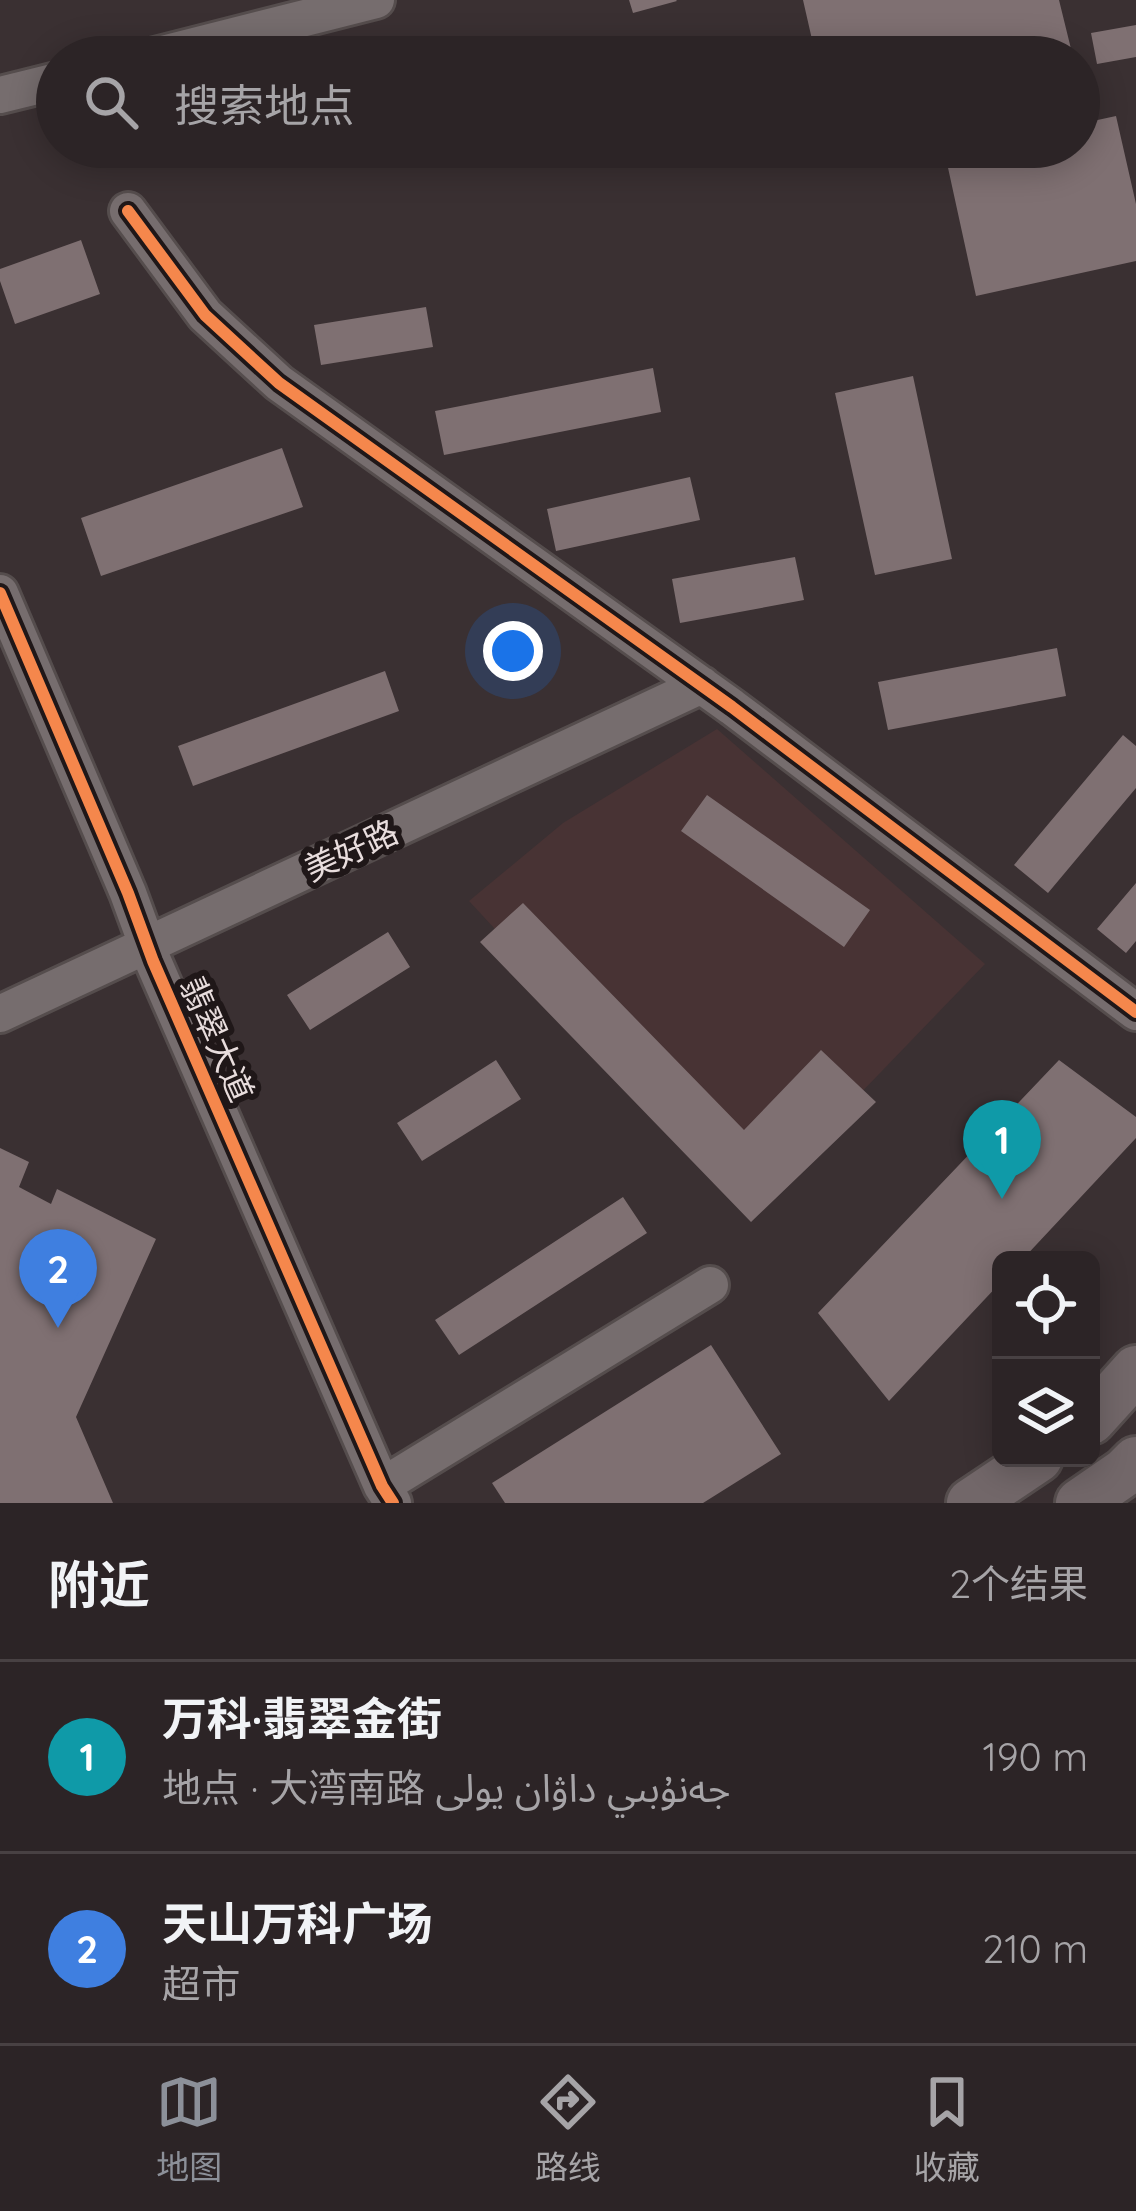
<!DOCTYPE html>
<html lang="zh">
<meta charset="utf-8">
<style>
:root{--surface:#2c2426;--page:#342c2e;--text:#f1f3f6;--muted:#a6a4a7;--line:#484143;--accent:#8c9099}
body{margin:0;font-family:Quicksand,"Noto Sans Arabic","Noto Sans SC",sans-serif;background:var(--page);color:var(--text)}
.controls{position:absolute;right:36px;bottom:36px;display:grid;overflow:hidden;border-radius:18px;box-shadow:0 6px 30px #0003}
.controls button{width:108px;height:108px;display:grid;place-items:center;padding:0;border:0;border-bottom:3px solid var(--line);background:var(--surface);color:var(--text);font:60px sans-serif}
.you{position:absolute;left:513px;top:651px;width:42px;height:42px;margin:-30px;border:9px solid #fff;border-radius:50%;background:#1a73e8;box-shadow:0 0 0 18px #1a73e833}
.badge{display:grid;place-items:center;width:78px;height:78px;border-radius:50%;background:var(--accent);color:#fff;font-size:39px;font-weight:700}
.pin{position:absolute;translate:-50% -99px;filter:drop-shadow(0 3px 6px #0008)}
.pin::after{content:'';position:absolute;top:63px;width:42px;height:36px;background:inherit;clip-path:polygon(0 0,100% 0,50% 100%)}
.list{margin:0;padding:0;list-style:none}
h2{display:flex;justify-content:space-between;align-items:center;height:156px;margin:0;padding:0 48px;font-size:51px}
h2 small{font-size:39px;font-weight:400;color:var(--muted)}
.list li{display:grid;grid-template-columns:78px 1fr auto;gap:36px;align-items:center;box-sizing:border-box;height:192px;padding:0 48px;border-top:3px solid var(--line)}
.list b{display:block;font-size:45px;white-space:nowrap}
.list p{margin:0;font-size:39px;white-space:nowrap;color:var(--muted)}
.list em{font-size:39px;font-style:normal;color:var(--muted)}
.icon{flex:none;width:66px;height:66px;fill:none;stroke:currentColor;stroke-width:2;stroke-linecap:round;stroke-linejoin:round}
.map{position:relative;flex:none;width:1136px;height:1503px;overflow:hidden}
.search{position:absolute;background:var(--surface);box-shadow:0 6px 30px #0003;left:36px;right:36px;top:36px;height:132px;display:flex;align-items:center;gap:30px;box-sizing:border-box;padding:0 42px;border-radius:66px;color:var(--muted);font-size:45px}
.sheet{height:540px;background:var(--surface)}
nav{display:flex;justify-content:space-around;align-items:center;box-sizing:border-box;height:168px;border-top:3px solid var(--line);background:var(--surface);font-size:33px;color:var(--muted)}
nav a{display:grid;justify-items:center;gap:6px}
nav .on{color:var(--accent)}
.map>svg:first-child{display:block}
.built{fill:#483334}
.building{fill:#7f7072}
.lines{fill:none;stroke-linecap:round;stroke-linejoin:round}
.minor-casing{stroke:#554d4d;stroke-width:42}
.major-casing{stroke:#554d4d;stroke-width:54}
.minor{stroke:#766d6e;stroke-width:36}
.major{stroke:#726769;stroke-width:48}
.cycleway-casing{stroke:#1f1718;stroke-width:20}
.cycleway{stroke:#f5874c;stroke-width:12}
.labels{text-anchor:middle;stroke-width:12;stroke-linejoin:round;paint-order:stroke}
.street-label{font-size:33px;fill:#e8dddd;stroke:#1f1718}
</style>
<div class="map">
<svg width="1136" height="1503" viewBox="0 0 1136 1503">
<rect width="100%" height="100%" fill="#3a3032"/>
<!-- built -->
<path class="built" d="M717 729 985 964 752 1206 469 901 563 823Z"/>
<!-- building -->
<path class="building" d="M629 0H676L677 1 633 13Z
M803 0H1059L1073 57H816Z
M1136 25V57L1097 64 1091 33Z
M1116 116 1136 204V261L976 296 945 154 976 147H1079V124Z
M81 240 100 294 15 324 0 281V269Z
M426 307 433 347 321 365 314 325Z
M653 368 661 412 444 455 435 411Z
M913 376 952 559 875 575 835 393Z
M282 448 303 507 101 576 81 518Z
M690 477 700 520 556 551 547 509Z
M795 557 804 600 680 623 672 579Z
M1057 648 1066 696 888 730 878 682Z
M385 671 399 711 193 786 178 746Z
M1123 735 1136 746V788L1048 893 1014 865Z
M707 795 870 910 844 947 681 831Z
M1136 883V941L1126 953 1097 929Z
M523 903 744 1130 821 1050 876 1102 751 1222 480 942Z
M388 932 410 967 310 1030 287 995Z
M496 1060 521 1099 422 1161 397 1123Z
M1059 1060 1136 1117V1138L1022 1260H1001V1282L889 1401 818 1313Z
M0 1148 29 1162 19 1187 51 1204 57 1189 156 1239 76 1417 113 1503H0Z
M623 1197 647 1233 459 1355 435 1320Z
M711 1345 781 1454 703 1503H505L492 1483Z"/>
<g class="lines">
<!-- minor casing -->
<g class="minor-casing">
<path id="minor" d="M151 57 376 0
M0 95 57 81
M128 211 205 315 279 383 732 707 1136 1012
M0 593 128 893 153 961 382 1486 393 1503
M0 1014 702 685
M382 1486 710 1285"/>
</g>
<!-- major casing -->
<g class="major-casing">
<path id="major" d="M1091 1420 1136 1370
M971 1503 1038 1458
M1080 1503 1125 1472 1136 1461"/>
</g>
<!-- minor -->
<use href="#minor" class="minor"/>
<!-- major -->
<use href="#major" class="major"/>
<!-- cycleway casing -->
<g class="cycleway-casing">
<path id="cycleway" d="M128 211 205 315 279 383 732 707 1136 1012
M0 593 128 893 153 961 382 1486 393 1503"/>
</g>
<!-- cycleway -->
<use href="#cycleway" class="cycleway"/>
</g>
<g class="labels">
<!-- street labels -->
<g class="street-label">
<text transform="translate(351 850) rotate(-25)" y="12">美好路</text>
<text transform="translate(217 1039) rotate(66)" y="12">翡翠大道</text>
</g>
</g>
</svg>
<div class="controls">
<button><svg class="icon" aria-label="locate" viewBox="0 0 24 24"><circle cx="12" cy="12" r="6"/><path d="M12 2v4M12 18v4M2 12h4M18 12h4"/></svg></button>
<button><svg class="icon" aria-label="layers" viewBox="0 0 24 24"><path d="M12 4l9 5-9 5-9-5zM3 14l9 5 9-5"/></svg></button>
</div>
<div class="you"></div>
<div class="pin badge" style="left:1002px;top:1199px;background:#0f9aa8">1</div>
<div class="pin badge" style="left:58px;top:1328px;background:#3f7fe0">2</div>
<div class="search"><svg class="icon" aria-label="search" viewBox="0 0 24 24"><circle cx="10" cy="10" r="6"/><path d="M15 15l6 6"/></svg>搜索地点</div>
</div>
<section class="sheet">
<h2>附近<small>2个结果</small></h2>
<ul class="list">
<li><span class="badge" style="background:#0f9aa8">1</span><div><b>万科·翡翠金街</b><p>地点 · 大湾南路 جەنۇبىي داۋان يولى</p></div><em>190 m</em></li>
<li><span class="badge" style="background:#3f7fe0">2</span><div><b>天山万科广场</b><p>超市</p></div><em>210 m</em></li>
</ul>
</section>
<nav>
<a class="on"><svg class="icon" aria-label="map" viewBox="0 0 24 24"><path d="M3 6l6-2 6 2 6-2v14l-6 2-6-2-6 2zM9 4v14M15 6v14"/></svg>地图</a>
<a><svg class="icon" aria-label="directions" viewBox="0 0 24 24"><path d="M12 3l9 9-9 9-9-9zM9 14v-3h6M13 9l2 2-2 2"/></svg>路线</a>
<a><svg class="icon" aria-label="saved" viewBox="0 0 24 24"><path d="M7 4h10v16l-5-4-5 4z"/></svg>收藏</a>
</nav>
